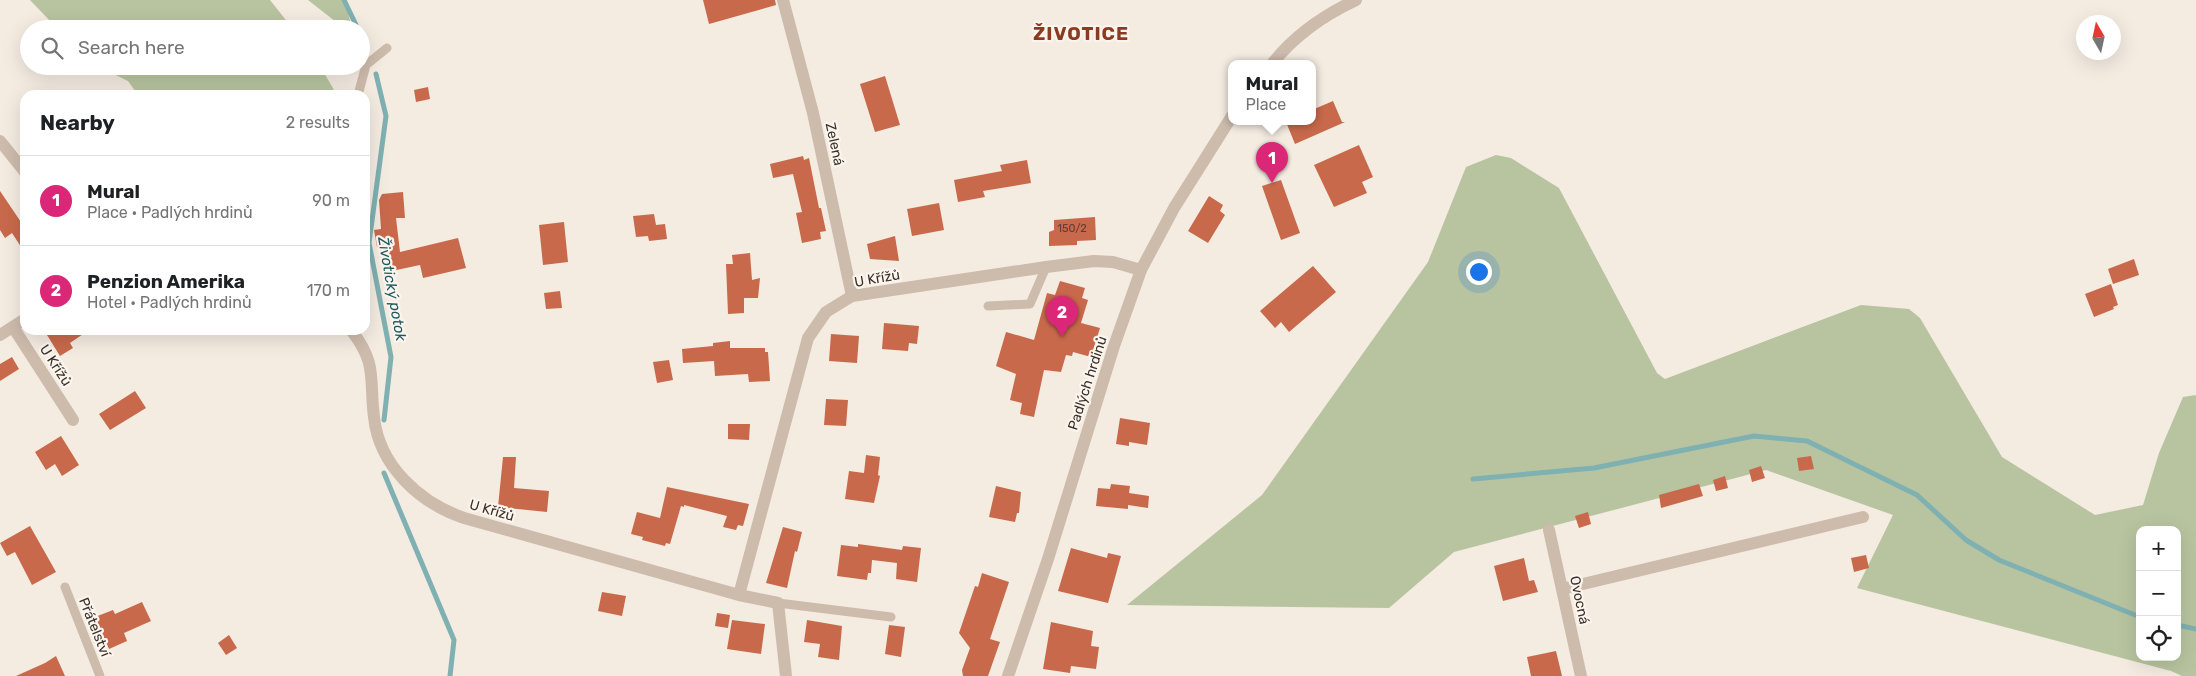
<!DOCTYPE html>
<meta charset="utf-8">
<style>
:root{--surface:#fff;--page:#f2f2f2;--text:#202124;--muted:#757577;--line:#e0e0e0;--accent:#db2777}
body{margin:0;font-family:Rubik,sans-serif;background:var(--page);color:var(--text)}
.controls{position:absolute;right:15px;bottom:15px;display:grid;overflow:hidden;border-radius:10px;box-shadow:0 5px 20px #0002}
.controls button{width:45px;height:45px;display:grid;place-items:center;padding:0;border:0;border-bottom:1px solid var(--line);background:var(--surface);color:var(--text);font:25px sans-serif}
.compass{position:absolute;left:2076px;top:15px;width:45px;height:45px;border-radius:50%;background:var(--surface);box-shadow:0 5px 20px #0002;rotate:351deg}
.you{position:absolute;left:1478px;top:271px;width:18px;height:18px;margin:-12px;border:4px solid #fff;border-radius:50%;background:#1a73e8;box-shadow:0 0 0 8px #1a73e833}
.badge{display:grid;place-items:center;width:32px;height:32px;border-radius:50%;background:var(--accent);color:#fff;font-size:16px;font-weight:700}
.pin{position:absolute;translate:-50% -41px;filter:drop-shadow(0 1px 2px #0008)}
.pin::after{content:'';position:absolute;top:26px;width:18px;height:15px;background:inherit;clip-path:polygon(0 0,100% 0,50% 100%)}
.popup{position:absolute;left:1228px;top:60px;width:88px;height:65px;box-sizing:border-box;display:grid;place-content:center;border-radius:10px;background:var(--surface);filter:drop-shadow(0 1px 4px #0005);font-size:16px;white-space:nowrap;color:var(--muted)}
.popup b{font-size:19px;color:var(--text)}
.popup::after{content:'';position:absolute;left:50%;top:100%;margin-left:-10px;border:10px solid transparent;border-top-color:var(--surface)}
.list{margin:0;padding:0;list-style:none}
h2{display:flex;justify-content:space-between;align-items:center;height:65px;margin:0;padding:0 20px;font-size:21px}
h2 small{font-size:16px;font-weight:400;color:var(--muted)}
.list li{display:grid;grid-template-columns:32px 1fr auto;gap:15px;align-items:center;box-sizing:border-box;height:90px;padding:0 20px;border-top:1px solid var(--line)}
.list b{display:block;font-size:19px;white-space:nowrap}
.list p{margin:0;font-size:16px;white-space:nowrap;color:var(--muted)}
.list em{font-size:16px;font-style:normal;color:var(--muted)}
.icon{flex:none;width:28px;height:28px;fill:none;stroke:currentColor;stroke-width:2;stroke-linecap:round;stroke-linejoin:round}
.map{position:relative;flex:none;width:2196px;height:676px;overflow:hidden}
.search{position:absolute;background:var(--surface);box-shadow:0 5px 20px #0002;left:20px;top:20px;width:350px;height:55px;display:flex;align-items:center;gap:12px;box-sizing:border-box;padding:0 18px;border-radius:28px;color:var(--muted);font-size:19px}
.panel{position:absolute;background:var(--surface);box-shadow:0 5px 20px #0002;left:20px;top:90px;width:350px;height:245px;border-radius:15px}
.map>svg:first-child{display:block}
.green{fill:#b8c4a0;fill-rule:evenodd}
.lines{fill:none;stroke-linecap:round;stroke-linejoin:round}
.stream{stroke:#7fb0b2;stroke-width:5}
.building{fill:#c8694b}
.service{stroke:#cdbbac;stroke-width:9}
.minor{stroke:#cdbbac;stroke-width:12}
.tertiary{stroke:#cdbbac;stroke-width:12}
.labels{text-anchor:middle;stroke-width:4.5;stroke-linejoin:round;paint-order:stroke}
.number-label{font-size:11px;fill:#5e3e33}
.street-label{font-size:14px;fill:#3b302b;stroke:#fbf5ee}
.water-label{font-size:15px;font-style:italic;fill:#1f5a5e;stroke:#fbf5ee}
.district-label{font-size:19px;font-weight:bold;letter-spacing:1px;fill:#8c3b22;stroke:#fbf5ee}
</style>
<div class="map">
<svg width="2196" height="676" viewBox="0 0 2196 676">
<rect width="100%" height="100%" fill="#f4ebe1"/>
<!-- green -->
<path class="green" d="M30 0H270L293 29H52V23Z
M308 0H345L352 29H345Z
M97 66H320L337 95H138L128 81Z
M1496 155 1511 158 1559 188 1657 373 1665 379 1861 305 1909 309 1920 318 2002 457 2095 515 2143 505 2159 453 2183 397 2196 395V676H2182L2171 671 1857 588 1893 515 1766 470 1454 552 1389 608 1127 605 1262 495 1428 262 1466 167ZM2140 530H2177V657H2140Z"/>
<g class="lines">
<!-- stream -->
<path class="stream" d="M344 0 358 29
M361 35 367 47
M376 74 386 116 369 243 391 357 384 420
M384 473 454 640 450 676
M1473 479 1594 468 1754 436 1807 441 1917 495 1966 540 1999 560 2140 617
M2177 625 2196 629"/>
</g>
<!-- building -->
<path class="building" d="M703 0H775L776 5 709 24Z
M885 76 900 125 875 132 860 84Z
M428 87 430 99 416 102 414 90Z
M1333 101 1342 122H1345L1295 144 1286 122H1312V110Z
M1359 145 1373 177 1362 182 1367 193 1334 207 1314 165Z
M803 156 804 160 809 158 819 208H821L826 231 820 232 821 239 802 243 796 213 802 212 793 174 773 178 770 164Z
M1027 160 1031 183 983 191 985 197 958 202 954 180 1002 171 1000 165Z
M1281 180 1300 233 1281 240 1262 186Z
M0 191 25 228V253L12 233 5 238 0 230Z
M403 192 405 218H396L400 252 458 238 466 268 423 278 420 265 387 272 380 246 377 247 374 230 381 229 379 200 382 194Z
M1209 196 1223 205 1220 211 1225 215 1208 243 1188 231Z
M939 203 944 230 912 236 907 209Z
M654 214 656 225 665 224 667 239 649 241 648 236 636 237 633 216Z
M1095 217 1096 240 1077 241V245L1049 246V232L1054 230V220Z
M564 222 568 262 543 265 539 225Z
M895 236 899 261 870 259 867 244Z
M750 253 752 280 760 278 758 298H744V313L728 314 726 264H733L732 255Z
M2134 259 2139 275 2113 284 2108 269Z
M1313 266 1336 292 1289 332 1281 322 1275 328 1260 311Z
M1060 281 1085 288 1082 298 1088 300 1081 323 1100 328 1091 357 1073 352 1072 356 1066 355 1061 372 1044 370 1034 417 1020 414 1022 403 1010 400 1016 374 996 366 1006 332 1034 340 1047 293 1055 295Z
M2111 284 2118 305 2113 307 2114 309 2094 317 2085 294Z
M560 291 562 308 546 309 544 293Z
M884 323 919 326 917 344 909 343 908 351 882 349Z
M55 330H89L70 343 73 348 60 356 47 335Z
M831 334 859 336 857 363 829 361Z
M730 341V348H765V352H768L770 381 749 382 748 374 715 376 714 361 683 363 682 349 713 346V343Z
M12 357 19 369 0 381V364Z
M669 360 673 380 657 383 653 362Z
M135 391 146 408 110 430 99 414Z
M826 399 848 400 846 426 824 425Z
M1120 418 1150 423 1147 445 1129 442V446L1116 444Z
M728 424H750L749 440 728 439Z
M61 436 79 465 62 476 55 464 46 470 35 452Z
M866 455 880 457 878 475 880 476 874 503 845 499 849 471 864 473Z
M1811 456 1814 469 1799 471 1797 458Z
M503 457H516L514 488 549 491 547 512 498 507Z
M1761 466 1765 478 1752 482 1749 470Z
M1725 476 1728 488 1716 491 1713 480Z
M1111 484 1130 486 1129 493 1149 496 1148 508 1128 505V509L1096 506 1098 488 1110 489Z
M1699 484 1703 496 1661 508 1659 495Z
M996 486 1021 492 1019 513H1017L1015 522 989 517Z
M667 487 749 504 743 526 738 525 736 530 723 527 727 516 684 505V507L681 506 670 544 666 543 665 546 642 540 643 537 631 534 637 512 660 518Z
M1588 512 1591 524 1579 528 1575 516Z
M30 526 56 572 32 585 15 552 7 556 0 543Z
M783 527 802 532 797 552 795 551 787 588 766 583Z
M858 544 902 550 903 546 921 548 917 582 896 579 897 563 872 560 871 573H868L867 580 837 576 841 545 858 547Z
M1071 548 1107 558 1108 553 1121 556 1108 603 1058 591Z
M1866 555 1869 568 1854 572 1851 558Z
M1524 558 1529 581 1534 580 1538 592 1503 601 1494 566Z
M982 573 1009 582 990 639 1000 642 988 676H963L962 670 970 648 959 633 975 586 978 587Z
M602 592 626 596 622 616 598 611Z
M142 602 151 621 124 633 127 641 109 649 95 617 113 610 115 614Z
M717 613 730 615 728 628 715 626Z
M732 620 765 624 761 654 727 649Z
M807 620 842 626 839 660 818 657 820 644 804 642Z
M1051 622 1093 631 1091 646 1099 647 1096 669 1071 666 1070 673 1043 669Z
M889 625 905 627 901 657 885 654Z
M229 635 237 648 226 655 218 643Z
M1556 651 1562 676H1531L1527 657Z
M56 656 65 676H16L45 663Z"/>
<g class="lines">
<!-- service -->
<path class="service" d="M358 95 366 65 387 48
M988 306 1030 304 1046 267
M65 587 100 676
M778 603 891 617"/>
<!-- minor -->
<path class="minor" d="M783 0 813 113 852 296
M0 141 25 172
M13 327 73 420
M351 330C378 364 369 379 374 417 379 466 420 503 464 518L739 595 778 603 786 676
M0 335 25 319
M1549 530 1581 676
M1562 589 1863 517
M739 595 808 338 826 312 852 296 1046 267 1094 261 1113 262 1141 270"/>
<!-- tertiary -->
<path class="tertiary" d="M1272 64C1293 37 1324 15 1356 0
M1008 676 1048 559 1114 346 1141 270 1174 208 1232 116"/>
</g>
<g class="labels">
<!-- number labels -->
<g class="number-label">
<text x="1072" y="232">150/2</text>
</g>
<!-- street labels -->
<g class="street-label">
<text transform="translate(835 144) rotate(78)" y="5">Zelená</text>
<text transform="translate(877 278) rotate(-10)" y="5">U Křížů</text>
<text transform="translate(56 365) rotate(57)" y="5">U Křížů</text>
<text transform="translate(1087 383) rotate(-72)" y="5">Padlých hrdinů</text>
<text transform="translate(492 510) rotate(16)" y="5">U Křížů</text>
<text transform="translate(1580 600) rotate(78)" y="5">Ovocná</text>
<text transform="translate(95 627) rotate(68)" y="5">Přátelství</text>
</g>
<!-- water labels -->
<g class="water-label">
<text transform="translate(392 289) rotate(80)" y="5">Životický potok</text>
</g>
<!-- district labels -->
<g class="district-label">
<text x="1081" y="40">ŽIVOTICE</text>
</g>
</g>
</svg>
<div class="controls">
<button>+</button>
<button>−</button>
<button><svg class="icon" aria-label="locate" viewBox="0 0 24 24"><circle cx="12" cy="12" r="6"/><path d="M12 2v4M12 18v4M2 12h4M18 12h4"/></svg></button>
</div>
<svg class="compass" viewBox="-18 -18 36 36"><path d="M0-13l5 13h-10z" fill="#e53935"/><path d="M0 13l5-13h-10z" fill="#757577"/></svg>
<div class="you"></div>
<div class="pin badge" style="left:1272px;top:183px">1</div>
<div class="popup"><b>Mural</b>Place</div>
<div class="pin badge" style="left:1062px;top:337px">2</div>
<div class="search"><svg class="icon" aria-label="search" viewBox="0 0 24 24"><circle cx="10" cy="10" r="6"/><path d="M15 15l6 6"/></svg>Search here</div>
<section class="panel">
<h2>Nearby<small>2 results</small></h2>
<ul class="list">
<li><span class="badge">1</span><div><b>Mural</b><p>Place · Padlých hrdinů</p></div><em>90 m</em></li>
<li><span class="badge">2</span><div><b>Penzion Amerika</b><p>Hotel · Padlých hrdinů</p></div><em>170 m</em></li>
</ul>
</section>
</div>
